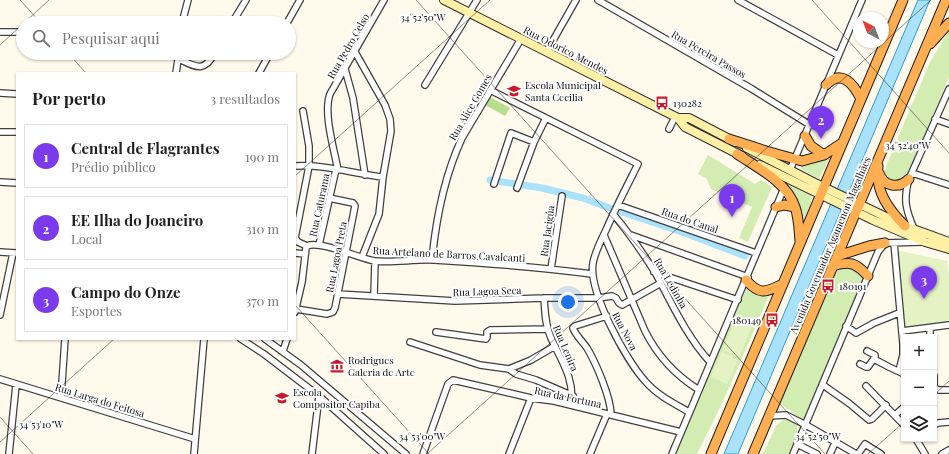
<!DOCTYPE html>
<html lang="pt">
<meta charset="utf-8">
<style>
:root{--surface:#fff;--page:#f6f6f6;--text:#222;--muted:#767676;--line:#e0e0e0;--accent:#7c3aed}
body{margin:0;font-family:"Playfair Display",serif;background:var(--page);color:var(--text)}
.controls{position:absolute;right:12px;bottom:12px;display:grid;overflow:hidden;border-radius:0px;box-shadow:0 1px 3px #0004}
.controls button{width:36px;height:36px;display:grid;place-items:center;padding:0;border:0;border-bottom:1px solid var(--line);background:var(--surface);color:var(--text);font:20px sans-serif}
.compass{position:absolute;left:853px;top:12px;width:36px;height:36px;border-radius:50%;background:var(--surface);box-shadow:0 1px 3px #0004;rotate:318deg}
.you{position:absolute;left:568px;top:302px;width:14px;height:14px;margin:-10px;border:3px solid #fff;border-radius:50%;background:#1a73e8;box-shadow:0 0 0 6px #1a73e833}
.badge{display:grid;place-items:center;width:26px;height:26px;border-radius:50%;background:var(--accent);color:#fff;font-size:13px;font-weight:700}
.pin{position:absolute;translate:-50% -33px;filter:drop-shadow(0 1px 2px #0008)}
.pin::after{content:'';position:absolute;top:21px;width:14px;height:12px;background:inherit;clip-path:polygon(0 0,100% 0,50% 100%)}
.list{margin:0;padding:0;list-style:none}
h2{display:flex;justify-content:space-between;align-items:center;height:52px;margin:0;padding:0 16px;font-size:17px}
h2 small{font-size:13px;font-weight:400;color:var(--muted)}
.list li{display:grid;grid-template-columns:26px 1fr auto;gap:12px;align-items:center;box-sizing:border-box;height:64px;margin:0 8px 8px;padding:0 8px;border:1px solid var(--line);border-radius:0px}
.list b{display:block;font-size:15px;white-space:nowrap}
.list p{margin:0;font-size:13px;white-space:nowrap;color:var(--muted)}
.list em{font-size:13px;font-style:normal;color:var(--muted)}
.icon{flex:none;width:22px;height:22px;fill:none;stroke:currentColor;stroke-width:2;stroke-linecap:round;stroke-linejoin:round}
.map{position:relative;flex:none;width:949px;height:454px;overflow:hidden}
.search{position:absolute;background:var(--surface);box-shadow:0 1px 3px #0004;left:16px;top:16px;width:280px;height:44px;display:flex;align-items:center;gap:10px;box-sizing:border-box;padding:0 14px;border-radius:22px;color:var(--muted);font-size:15px}
.panel{position:absolute;background:var(--surface);box-shadow:0 1px 3px #0004;left:16px;top:72px;width:280px;height:268px;border-radius:0px}
.map>svg:first-child{display:block}
.green{fill:#d3ecb1}
.forest{fill:#b7de8f}
.pitch{fill:#e5f3c4}
.water{fill:#aae2fb;stroke:#2b9dd8}
.lines{fill:none;stroke-linecap:round;stroke-linejoin:round}
.canal{stroke:#aae2fb;stroke-width:7}
.minor-casing{stroke:#3f3f3f;stroke-width:8}
.secondary-casing{stroke:#2e2e2e;stroke-width:10}
.trunk-casing{stroke:#1d1d1d;stroke-width:11}
.minor{stroke:#fff;stroke-width:5.5}
.secondary{stroke:#fff0a6;stroke-width:8}
.trunk{stroke:#ffaf52;stroke-width:9}
.ticks{fill:none;stroke:#0c0c0c;stroke-width:1;stroke-opacity:0.45}
.labels{text-anchor:middle;stroke-width:4;stroke-linejoin:round;paint-order:stroke}
.street-label{font-size:10px;fill:#0c0c0c;stroke:#fff}
.poi-label{font-size:10px;fill:#0c0c0c;stroke:#fff;text-anchor:start}
.ticks-label{font-size:10px;text-anchor:middle;fill:#0c0c0c;stroke:#fff;stroke-width:4;stroke-linejoin:round;paint-order:stroke}
</style>
<div class="map">
<svg width="949" height="454" viewBox="0 0 949 454">
<rect width="100%" height="100%" fill="#fffaeb"/>
<!-- green -->
<path class="green" d="M949 31V77L907 176C899 184 896 183 886 178L885 171 887 164 930 62Z
M708 155 755 184 761 180 772 187 748 242 739 238 752 207 711 189 706 178 698 174Z
M829 155 830 157 819 179 801 169 802 165Z
M780 179 812 194 810 206 804 219 794 197Z
M854 266 865 277 804 421 777 401 834 267Z
M747 287 756 294 769 295C746 349 724 402 697 454H676Z
M783 420C808 417 794 443 789 454H763L776 426 779 423Z"/>
<!-- forest -->
<path class="forest" d="M490 97 510 108 505 116 485 105Z"/>
<!-- pitch -->
<path class="pitch" d="M896 250 947 261 949 276V322L902 329Z
M737 317 753 324 739 357 723 350Z
M722 352 738 360 727 384 711 377Z"/>
<!-- water -->
<path class="water" d="M918 0H930L738 454H724Z"/>
<g class="lines">
<!-- canal -->
<path class="canal" d="M490 180 542 188 583 198 607 207 685 233 745 256"/>
<!-- minor casing -->
<g class="minor-casing">
<path id="minor" d="M598 0 752 89 810 125
M738 0 838 55
M182 23 188 0
M232 23 246 0
M287 23 300 0
M0 32H23
M547 51 576 0
M355 52 385 105 390 119 391 131 383 177 379 214 362 257
M179 59C196 67 204 73 215 53
M345 69 353 98 365 175
M176 73 179 53
M259 73 270 53
M425 85 477 0
M490 90 638 164C627 186 616 207 606 230 601 240 595 252 593 263 588 291 626 360 645 381 657 395 673 403 689 412
M0 93 17 94
M303 111 309 146V166L295 238 298 242 307 246C321 240 360 259 375 261 393 263 415 259 434 260 486 263 539 267 592 274
M935 119 949 124
M669 129 675 117
M0 132H17
M295 166C325 164 354 174 383 177
M338 170C334 149 323 113 330 94L384 0
M790 170 862 0
M912 173 949 185
M0 182 17 183
M494 184 511 133 534 142
M517 188 534 142 546 118
M618 205 756 253
M613 214C629 233 643 253 656 274 672 304 687 337 710 362
M914 229C906 210 903 200 909 179L949 89
M604 235 645 331C658 357 675 375 699 390
M631 235 748 277
M894 243 903 344V355L899 371
M319 245 336 169
M0 252 16 253
M295 253 305 254
M432 260C436 218 444 177 462 138L521 39
M551 269 562 196
M654 272 738 300
M338 294 455 301 544 298H599L612 296 616 298 619 303 622 305 661 283
M374 296 375 261
M544 298C545 311 545 325 551 338 561 360 575 379 571 405
M296 309 327 314 333 312 335 308 355 206 353 203 329 198
M295 312 302 282 306 248 307 246
M0 315 13 253
M607 316 575 326 573 328C576 336 583 342 587 348 596 363 611 398 611 415
M846 326 856 333 874 323 899 313
M930 328V337
M902 331 949 325
M436 332 486 339 487 337V332L490 330 547 329
M241 339 264 354 319 396 384 454
M265 339 301 365 406 454
M410 342 480 365 509 369 516 374 536 380 573 396
M283 351 287 339
M874 359 889 367 904 374
M860 364 866 367H868L875 357V355L867 351
M509 369 531 360 555 346
M934 376V387
M0 379 195 439
M823 385 850 404 869 420 872 419 886 405
M866 386 904 425
M934 388 939 390H949
M61 397 65 339
M895 415 904 407
M769 416 786 415 806 425 856 454
M934 425 938 423 949 422
M916 439 925 454
M797 444 817 454
M9 454 16 385
M194 454 204 339
M312 454 319 396
M423 454 448 384 453 380 531 398 554 401 681 432
M509 454 531 398
M590 454 607 414
M672 454 784 188
M793 454 878 252 885 243 922 242
M830 454 835 443
M858 454 865 444 881 454
M942 454 949 450"/>
</g>
<!-- secondary casing -->
<g class="secondary-casing">
<path id="secondary" d="M444 0 678 118 685 127 742 156
M678 118H689L735 142
M747 148 815 183 905 226 949 242
M760 165 873 220 925 242 949 249"/>
</g>
<!-- trunk casing -->
<g class="trunk-casing">
<path id="trunk" d="M930 44 949 23
M826 85C842 68 854 85 861 99
M805 136 811 146 824 155
M729 139 766 151 802 161 824 155 842 143
M737 154C758 168 787 182 795 207 799 218 799 230 800 241
M878 166C875 191 888 209 905 226
M879 173C884 187 899 189 909 179
M776 207 784 205 795 207
M837 256 869 246 885 243
M832 266C850 261 855 262 868 276
M746 280C760 296 766 292 783 284
M711 454 903 0
M753 454 946 0"/>
</g>
<!-- minor -->
<use href="#minor" class="minor"/>
<!-- secondary -->
<use href="#secondary" class="secondary"/>
<!-- trunk -->
<use href="#trunk" class="trunk"/>
</g>
<!-- ticks -->
<path class="ticks" d="M20 0 41 23M416 0 825 454M812 0 949 153M24 23 49 0M0 45 23 24M68 53 86 73M295 176 490 0M295 305 429 454M934 395 949 381M0 417 33 454M0 442 114 339M427 454 931 0M868 454 904 422"/>
<!-- icons -->
<defs>
<g id="school-bare" transform="scale(1.08)"><path d="M0-5L7-2L0 1L-7-2ZM-4 1L0 2.5L4 1V4Q0 6-4 4Z" fill="#c7192b" stroke="#fff" stroke-width="2.5" paint-order="stroke"/></g>
<g id="bus-bare" transform="scale(1.08)"><path d="M-5-6H5V4H4V6H2V4H-2V6H-4V4H-5ZM-3.5-4V0h7V-4ZM-3.5 1.2v1.5H-2V1.2ZM2 1.2v1.5H3.5V1.2Z" fill="#c7192b" stroke="#fff" stroke-width="2.5" paint-order="stroke"/></g>
<g id="museum-bare" transform="scale(1.08)"><path d="M0-6L6-3V-2H-6V-3ZM-5-1h2V3h-2ZM-1-1h2V3h-2ZM3-1h2V3H3ZM-6 4H6V6H-6Z" fill="#c7192b" stroke="#fff" stroke-width="2.5" paint-order="stroke"/></g>
</defs>
<g fill-rule="evenodd">
<use href="#school-bare" x="514" y="91"/>
<use href="#bus-bare" x="662" y="103"/>
<use href="#bus-bare" x="828" y="286"/>
<use href="#bus-bare" x="772" y="320"/>
<use href="#museum-bare" x="337" y="366"/>
<use href="#school-bare" x="282" y="398"/>
</g>
<g class="labels">
<!-- street labels -->
<g class="street-label">
<text transform="translate(348 46) rotate(-60)" y="4">Rua Pedro Celso</text>
<text transform="translate(566 50) rotate(27)" y="4">Rua Odorico Mendes</text>
<text transform="translate(709 54) rotate(30)" y="4">Rua Pereira Passos</text>
<text transform="translate(470 107) rotate(-60)" y="4">Rua Alice Gomes</text>
<text transform="translate(319 205) rotate(-78)" y="4">Rua Caturama</text>
<text transform="translate(690 220) rotate(19)" y="4">Rua do Canal</text>
<text transform="translate(547 231) rotate(-82)" y="4">Rua Jacigúa</text>
<text transform="translate(830 245) rotate(-67)" y="4">Avenida Governador Agamenon Magalhães</text>
<text transform="translate(449 254) rotate(3)" y="4">Rua Artelano de Barros Cavalcanti</text>
<text transform="translate(336 257) rotate(-79)" y="4">Rua Lagoa Preta</text>
<text transform="translate(671 283) rotate(60)" y="4">Rua Ledinha</text>
<text transform="translate(487 291) rotate(-2)" y="4">Rua Lagoa Seca</text>
<text transform="translate(625 331) rotate(62)" y="4">Rua Nova</text>
<text transform="translate(566 348) rotate(67)" y="4">Rua Lenira</text>
<text transform="translate(568 397) rotate(12)" y="4">Rua da Fortuna</text>
<text transform="translate(100 400) rotate(17)" y="4">Rua Larga do Feitosa</text>
</g>
<!-- poi labels -->
<g class="poi-label">
<text x="525" y="89">Escola Municipal<tspan x="525" dy="12">Santa Cecilia</tspan></text>
<text x="673" y="107">130282</text>
<text x="839" y="290">180191</text>
<text x="761" y="324" text-anchor="end">180149</text>
<text x="348" y="364">Rodrigues<tspan x="348" dy="12">Galeria de Arte</tspan></text>
<text x="293" y="396">Escola<tspan x="293" dy="12">Compositor Capiba</tspan></text>
</g>
</g>
<g class="ticks-label">
<text x="423" y="21">34°52'50"W</text>
<text x="908" y="149">34°52'40"W</text>
<text x="41" y="428">34°53'10"W</text>
<text x="422" y="440">34°53'00"W</text>
<text x="818" y="440">34°52'50"W</text>
</g>
</svg>
<div class="controls">
<button>+</button>
<button>−</button>
<button><svg class="icon" aria-label="layers" viewBox="0 0 24 24"><path d="M12 4l9 5-9 5-9-5zM3 14l9 5 9-5"/></svg></button>
</div>
<svg class="compass" viewBox="-18 -18 36 36"><path d="M0-13l5 13h-10z" fill="#e53935"/><path d="M0 13l5-13h-10z" fill="#767676"/></svg>
<div class="you"></div>
<div class="pin badge" style="left:732px;top:217px">1</div>
<div class="pin badge" style="left:821px;top:139px">2</div>
<div class="pin badge" style="left:924px;top:299px">3</div>
<div class="search"><svg class="icon" aria-label="search" viewBox="0 0 24 24"><circle cx="10" cy="10" r="6"/><path d="M15 15l6 6"/></svg>Pesquisar aqui</div>
<section class="panel">
<h2>Por perto<small>3 resultados</small></h2>
<ul class="list">
<li><span class="badge">1</span><div><b>Central de Flagrantes</b><p>Prédio público</p></div><em>190 m</em></li>
<li><span class="badge">2</span><div><b>EE Ilha do Joaneiro</b><p>Local</p></div><em>310 m</em></li>
<li><span class="badge">3</span><div><b>Campo do Onze</b><p>Esportes</p></div><em>370 m</em></li>
</ul>
</section>
</div>
